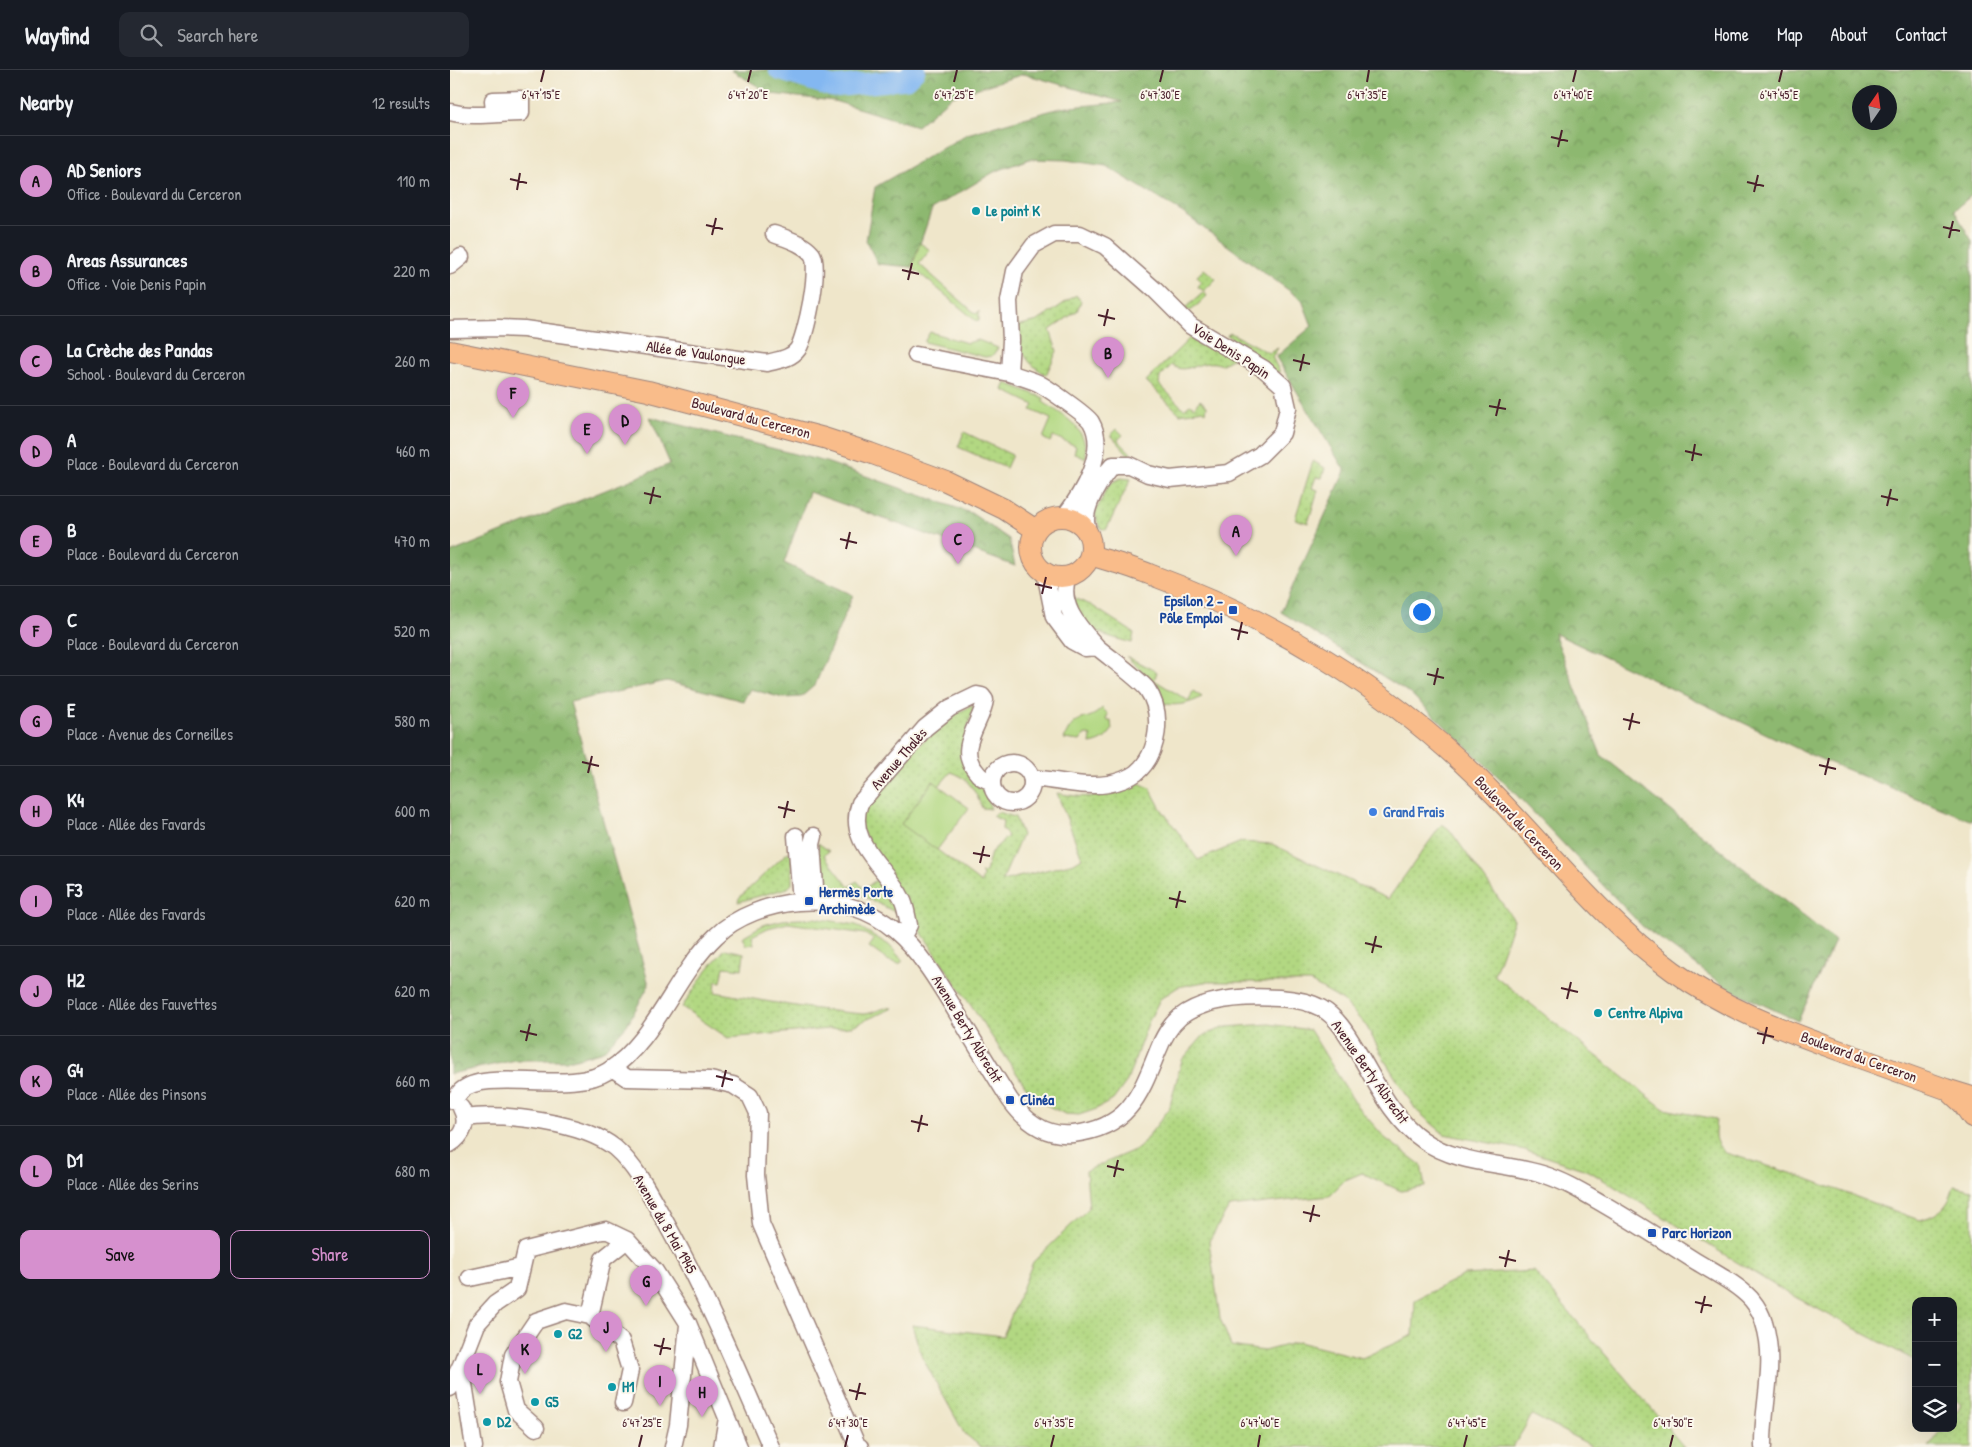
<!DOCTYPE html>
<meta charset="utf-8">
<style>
:root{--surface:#171b24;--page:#242831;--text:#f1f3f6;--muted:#9ea1a6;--line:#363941;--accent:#d690ce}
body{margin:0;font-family:"Patrick Hand",sans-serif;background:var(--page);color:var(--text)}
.controls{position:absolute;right:15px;bottom:15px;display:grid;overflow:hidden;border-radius:10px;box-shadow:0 5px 20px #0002}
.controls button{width:45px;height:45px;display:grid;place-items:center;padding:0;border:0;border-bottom:1px solid var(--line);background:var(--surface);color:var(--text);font:25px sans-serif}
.compass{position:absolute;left:1402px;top:15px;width:45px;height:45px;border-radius:50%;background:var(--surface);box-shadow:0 5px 20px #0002;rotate:13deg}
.you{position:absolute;left:971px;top:541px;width:18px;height:18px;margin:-12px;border:4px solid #fff;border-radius:50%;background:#1a73e8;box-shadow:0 0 0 8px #1a73e833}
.badge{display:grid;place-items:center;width:32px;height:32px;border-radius:50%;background:var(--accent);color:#111;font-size:16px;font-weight:700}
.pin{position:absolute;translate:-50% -41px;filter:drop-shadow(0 1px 2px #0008)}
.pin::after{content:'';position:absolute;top:26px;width:18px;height:15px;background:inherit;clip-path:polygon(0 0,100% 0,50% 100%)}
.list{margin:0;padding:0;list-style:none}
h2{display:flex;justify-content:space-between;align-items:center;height:65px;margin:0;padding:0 20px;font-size:21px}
h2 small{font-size:16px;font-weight:400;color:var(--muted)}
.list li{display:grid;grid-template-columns:32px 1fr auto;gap:15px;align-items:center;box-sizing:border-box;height:90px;padding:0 20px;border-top:1px solid var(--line)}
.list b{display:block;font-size:19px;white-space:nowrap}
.list p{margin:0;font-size:16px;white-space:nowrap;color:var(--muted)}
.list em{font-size:16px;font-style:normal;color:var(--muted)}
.actions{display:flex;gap:10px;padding:15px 20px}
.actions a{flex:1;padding:11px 0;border:1px solid var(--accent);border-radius:10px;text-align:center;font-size:18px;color:var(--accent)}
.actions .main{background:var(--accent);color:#111}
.icon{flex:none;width:28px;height:28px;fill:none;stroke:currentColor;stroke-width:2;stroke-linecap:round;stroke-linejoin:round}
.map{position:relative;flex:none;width:1522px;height:1377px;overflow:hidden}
header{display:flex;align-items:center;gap:30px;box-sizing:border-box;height:70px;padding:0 25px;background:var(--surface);border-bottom:1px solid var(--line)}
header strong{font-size:24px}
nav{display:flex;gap:28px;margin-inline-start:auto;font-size:18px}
.search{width:350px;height:45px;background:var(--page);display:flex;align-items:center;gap:12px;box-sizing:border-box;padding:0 18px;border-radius:10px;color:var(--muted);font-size:19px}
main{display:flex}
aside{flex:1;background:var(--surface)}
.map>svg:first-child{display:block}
.grass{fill:url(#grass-dots);stroke:#7e7c56}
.forest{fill:url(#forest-crowns);stroke:#6c6c4e;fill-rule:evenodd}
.garden{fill:#b2d882;stroke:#7e7c56}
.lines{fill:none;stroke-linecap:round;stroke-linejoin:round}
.river{stroke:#83b7f1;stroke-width:21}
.minor-casing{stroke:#9c827a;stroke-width:19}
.major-casing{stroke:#9c827a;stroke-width:22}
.minor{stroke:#fff;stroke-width:16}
.major{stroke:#f9bc8a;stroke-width:20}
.ticks{fill:none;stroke:#4a1f2b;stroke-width:2}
.culture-dot{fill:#0f9aa8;stroke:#fbf7ec;stroke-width:2}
.transit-dot{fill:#1a4fb4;stroke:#fbf7ec;stroke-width:2}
.shop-dot{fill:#3f7fe0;stroke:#fbf7ec;stroke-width:2}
.labels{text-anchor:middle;stroke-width:4;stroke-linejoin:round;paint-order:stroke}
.culture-label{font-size:15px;font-weight:bold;fill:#0d838f;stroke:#fbf7ec;text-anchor:start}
.street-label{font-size:15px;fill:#4a1f2b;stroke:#fbf7ec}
.transit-label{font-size:15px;font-weight:bold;fill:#164399;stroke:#fbf7ec;text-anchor:start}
.shop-label{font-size:15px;font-weight:bold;fill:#366cbe;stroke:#fbf7ec;text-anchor:start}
.ticks-label{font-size:12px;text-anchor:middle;fill:#4a1f2b;stroke:#fbf7ec;stroke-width:4;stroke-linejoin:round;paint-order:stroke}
</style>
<header>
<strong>Wayfind</strong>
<div class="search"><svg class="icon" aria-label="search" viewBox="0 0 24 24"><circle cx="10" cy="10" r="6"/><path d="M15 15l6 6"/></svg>Search here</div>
<nav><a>Home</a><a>Map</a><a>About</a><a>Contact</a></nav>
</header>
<main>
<aside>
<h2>Nearby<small>12 results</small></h2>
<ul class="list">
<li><span class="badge">A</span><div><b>AD Seniors</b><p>Office · Boulevard du Cerceron</p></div><em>110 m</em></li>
<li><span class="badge">B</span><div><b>Areas Assurances</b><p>Office · Voie Denis Papin</p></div><em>220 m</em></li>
<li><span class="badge">C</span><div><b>La Crèche des Pandas</b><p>School · Boulevard du Cerceron</p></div><em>260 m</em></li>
<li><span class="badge">D</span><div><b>A</b><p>Place · Boulevard du Cerceron</p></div><em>460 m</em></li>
<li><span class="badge">E</span><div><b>B</b><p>Place · Boulevard du Cerceron</p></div><em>470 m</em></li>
<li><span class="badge">F</span><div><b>C</b><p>Place · Boulevard du Cerceron</p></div><em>520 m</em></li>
<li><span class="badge">G</span><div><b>E</b><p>Place · Avenue des Corneilles</p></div><em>580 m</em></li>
<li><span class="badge">H</span><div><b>K4</b><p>Place · Allée des Favards</p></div><em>600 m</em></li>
<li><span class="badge">I</span><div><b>F3</b><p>Place · Allée des Favards</p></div><em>620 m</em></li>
<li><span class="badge">J</span><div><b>H2</b><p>Place · Allée des Fauvettes</p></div><em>620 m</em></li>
<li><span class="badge">K</span><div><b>G4</b><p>Place · Allée des Pinsons</p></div><em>660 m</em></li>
<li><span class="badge">L</span><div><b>D1</b><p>Place · Allée des Serins</p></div><em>680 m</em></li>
</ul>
<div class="actions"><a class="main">Save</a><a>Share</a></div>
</aside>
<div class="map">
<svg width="1522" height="1377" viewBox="0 0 1522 1377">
<defs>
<pattern id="grass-dots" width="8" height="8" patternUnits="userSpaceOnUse" patternTransform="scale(1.25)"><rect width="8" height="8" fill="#b2d882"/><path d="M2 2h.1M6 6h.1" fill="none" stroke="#9bb970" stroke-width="1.8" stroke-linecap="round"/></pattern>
<pattern id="forest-crowns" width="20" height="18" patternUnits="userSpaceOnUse" patternTransform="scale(1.25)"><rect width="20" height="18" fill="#8db870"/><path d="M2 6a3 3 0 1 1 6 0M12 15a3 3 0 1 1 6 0" fill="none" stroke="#75955c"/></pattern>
</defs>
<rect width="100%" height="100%" fill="#fbf7ec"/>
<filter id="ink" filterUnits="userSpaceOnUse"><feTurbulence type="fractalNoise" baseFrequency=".02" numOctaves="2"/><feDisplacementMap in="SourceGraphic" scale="10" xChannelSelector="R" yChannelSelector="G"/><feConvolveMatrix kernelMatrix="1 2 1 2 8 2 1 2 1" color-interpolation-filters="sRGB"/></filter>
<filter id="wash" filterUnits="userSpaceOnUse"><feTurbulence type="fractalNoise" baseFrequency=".0096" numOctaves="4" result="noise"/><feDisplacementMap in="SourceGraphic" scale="20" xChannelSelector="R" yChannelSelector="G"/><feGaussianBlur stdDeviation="1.12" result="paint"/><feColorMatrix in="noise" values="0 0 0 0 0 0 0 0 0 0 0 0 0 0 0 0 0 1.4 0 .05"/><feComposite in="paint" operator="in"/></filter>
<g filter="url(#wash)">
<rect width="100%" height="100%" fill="#efe6ca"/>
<!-- grass -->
<path class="grass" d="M754 199 766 209 754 221 748 217 751 212 747 206Z
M754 222 757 226 742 240 737 241 735 238Z
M626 225 631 231 627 241 600 260 607 281 596 305C572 289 572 283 566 256L588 251Z
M781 263 819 283 828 278 822 287 830 302H825L802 283 777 265Z
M743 265 783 288 771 295C754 286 736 307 722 295L710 307 709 314 734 339 740 334 744 337 750 330 757 336 756 342 753 340 730 344 696 311Z
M667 359 673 365 668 370 681 383 679 385 661 365Z
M514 362 562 385 556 398 508 377Z
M863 391 875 398 872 408 866 407 862 418 868 420 858 453 845 449Z
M671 408 681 409 656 460 650 458 645 445 646 441 659 414Z
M623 528 641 535 684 563 682 573C650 564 633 562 623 528Z
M524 635 515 668 541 739 532 738C526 722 518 707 501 702L489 716 483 711 452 753 531 813 533 805 531 803 536 802 541 782 558 766 552 759 553 751 542 746 548 742 565 747 572 765 552 811 624 793 632 788 607 723C642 730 657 727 689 713L700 718 710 737 748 790 791 772 822 774 938 829 992 754 999 759 1064 850 1044 905 1214 1039 1266 1049C1265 1066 1262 1071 1276 1083L1347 1105 1469 1150C1490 1145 1499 1136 1504 1116L1522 1120V1377H1479L1493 1358H1503V1346L1511 1335 1503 1326V1231H1466V1291L1332 1220 1139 1101 1075 1080 994 1064 966 1040 935 991 917 957 893 931 860 912H754L728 917 710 929 698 953 677 1011 663 1030 644 1040 629 1045 615 1044 584 1029 459 844 409 755 411 738 494 649Z
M338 782 342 785V814L338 818 288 832 289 828Z
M275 879 294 883 292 899 274 897 271 912 266 911 265 922C314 931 363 940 413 944 424 944 432 936 443 938L400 957 278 968 232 937 257 900Z
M819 954 860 960 907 1036 935 1068 971 1095 975 1117 951 1121 912 1103 895 1110 879 1126 779 1137 759 1171 770 1248 781 1276 814 1281 848 1272 912 1288 963 1265 965 1230 1014 1205 1084 1201 1234 1377H1144L1082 1345 1063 1377H531L514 1363 472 1287 462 1255 553 1266 583 1192 639 1138 636 1101 689 1078 719 1039 732 990 754 965 776 957Z"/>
<!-- forest -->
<path class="forest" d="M281 0H1522V125L1504 140 1522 171V751L1361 685 1104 563 1151 685 1385 871 1348 951 1277 918 1192 856 1059 717 961 624 831 542 895 401 826 287 862 256 852 230 733 143 656 96 616 90 579 89 544 102 482 139 462 197 428 194 416 171 425 117 517 64 610 38 672 32 574 4 502 26 467 56 384 31 321 24ZM1410 22H1440V52H1410Z
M200 347 376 392 521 443 559 469 565 496 359 422 334 493 403 525 365 615 351 627 333 628 300 619 293 631 217 611 120 632 199 915 177 955 153 981 122 990H66L0 1004V483L220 394Z"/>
<!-- garden -->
<path class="garden" d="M470 173 480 180 469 194 526 244 529 241V250L526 251 462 197Z
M480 262 517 273 528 270 548 278 542 286 535 287 474 272Z
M556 313 594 328 593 332C616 347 638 358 636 389L624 383 626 376 603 366 600 372 593 368 601 349 581 340 584 335 553 320Z
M676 586 707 602 704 610 739 631 743 621 752 627C739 634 728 636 714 634L708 617Z
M652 638 658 644 656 649 658 651H661L662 660C656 669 651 672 640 674L641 666 635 664 630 671 614 669C626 640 637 655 652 638Z
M483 711 519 738 487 780 451 754Z
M368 773 379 781 374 785 399 817 407 811 414 819 429 808 443 826 451 845 411 825 371 817Z
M365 848 406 855 439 875 453 891 449 894 437 890 419 877 424 870 415 864 338 853 318 858 302 866 304 874 296 875 292 867 313 855 333 850Z"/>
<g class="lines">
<!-- river -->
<path class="river" d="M329 0 383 17 456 9 465 0"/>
</g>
</g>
<g filter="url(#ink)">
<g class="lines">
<!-- minor casing -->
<g class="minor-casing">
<path id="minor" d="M0 42C22 48 49 43 71 43V29L43 30 44 44
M0 196 11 187
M0 259 49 258 74 259 317 293C328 290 341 289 348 279 356 265 371 197 362 184 353 173 337 169 324 164
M466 285 559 303
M614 447C632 424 658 381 641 352 637 345 596 317 588 313 578 309 568 306 559 303L561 270 559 231 565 201 584 175 604 164H630L655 176 705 220 741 256 814 299 833 316 838 338 832 363 810 385 779 403 720 409 698 404 679 395H663C652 407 635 434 636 451 637 457 638 462 639 467
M618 506C607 535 630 558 647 577
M542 713a20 20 0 1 1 40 0a20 20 0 1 1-40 0Z
M582 708C606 710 634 718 658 714 668 712 678 709 686 703 709 684 714 643 697 619 688 608 660 588 647 577L635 578 622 571 604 547 595 502
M346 766 351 832
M364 766 362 774 366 831
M453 866 459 855C457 847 456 836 452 829 437 797 395 773 410 733L475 658 500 638 527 625 532 626 535 630C532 653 506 677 525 700 530 707 533 709 541 711
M162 998 177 1008 260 1010 283 1015 300 1026 308 1043 306 1105 311 1154 407 1375 410 1377
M4 1031C6 1028 8 1024 11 1021 36 997 121 1025 158 1001 207 969 224 906 266 866 286 846 320 834 348 832 435 826 467 877 507 943 524 972 542 1001 560 1030 575 1051 595 1067 623 1064 677 1058 689 1028 707 983 712 970 718 957 730 947 756 927 797 926 829 928 843 929 858 931 871 938 887 947 897 964 906 979 925 1010 942 1049 973 1070 1008 1095 1052 1092 1092 1104 1115 1111 1134 1123 1155 1135 1186 1153 1217 1173 1247 1192 1265 1203 1287 1214 1301 1229 1306 1235 1312 1245 1314 1253 1327 1293 1312 1336 1313 1377
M15 1048C53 1042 135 1053 165 1078 187 1097 202 1128 216 1153 256 1225 288 1301 321 1377
M0 1074C13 1066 19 1052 11 1038
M20 1208 71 1197
M140 1246 153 1189 177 1170
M11 1295 24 1377
M0 1318 11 1295 27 1254 45 1234 67 1219 76 1180 156 1160 177 1170 205 1201 238 1253 289 1377
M86 1358 66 1340 58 1312 63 1285 86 1251 116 1241 140 1246 171 1271 180 1300 173 1333
M223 1377 228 1355 238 1255
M272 1377 277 1348"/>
</g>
<!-- major casing -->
<g class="major-casing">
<path id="major" d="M0 281 198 321 374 368 420 383 496 411 554 439 586 460
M581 477a30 30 0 1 1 60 0a30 30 0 1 1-60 0Z
M640 485C659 491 680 496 699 504 821 549 936 617 1029 709 1095 774 1147 846 1223 901 1272 937 1328 958 1385 979 1422 992 1459 1006 1496 1019L1522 1027
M1500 1022 1513 1034 1522 1047"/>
</g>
<!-- minor -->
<use href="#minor" class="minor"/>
<!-- major -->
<use href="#major" class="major"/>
</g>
</g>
<!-- ticks -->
<path class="ticks" d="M91 12 94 0M298 12 301 0M504 12 507 0M710 12 713 0M917 12 919 0M1123 12 1126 0M1329 12 1332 0M1101 67 1118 71M1108 77 1112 60M60 109 77 113M1297 112 1314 116M67 120 70 103M1304 122 1308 105M256 155 273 159M1493 157 1510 161M262 165 266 148M1499 168 1503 151M452 200 469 204M458 210 462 193M648 245 665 249M654 256 658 239M843 290 860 294M850 301 854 284M1039 336 1056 339M1046 346 1050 329M1235 381 1252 385M1242 391 1245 374M194 423 211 427M1431 426 1448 430M200 434 204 417M1437 436 1441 419M390 469 407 473M396 479 400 462M585 514 602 518M592 524 596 507M781 559 798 563M788 570 792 552M977 604 994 608M984 615 988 598M1173 649 1190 653M1179 660 1183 643M132 692 149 696M1369 695 1386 699M138 703 142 686M1375 705 1379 688M328 737 345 741M334 748 338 731M523 783 540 786M530 793 534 776M719 828 736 832M726 838 730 821M915 873 932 877M922 883 926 866M1111 918 1128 922M1117 929 1121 912M70 961 87 965M1307 963 1324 967M76 971 80 954M1313 974 1317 957M266 1006 283 1010M272 1017 276 1000M461 1051 478 1055M468 1062 472 1045M657 1096 674 1100M664 1107 668 1090M853 1142 870 1146M860 1152 864 1135M1049 1187 1066 1191M1055 1197 1059 1180M1245 1232 1262 1236M1251 1243 1255 1226M204 1275 221 1279M210 1285 214 1268M399 1320 416 1324M406 1330 410 1313M189 1377 192 1365M395 1377 398 1365M601 1377 604 1365M808 1377 810 1365M1014 1377 1017 1365M1220 1377 1223 1365"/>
<!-- markers -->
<g class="culture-dot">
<circle cx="526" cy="141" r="5"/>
<circle cx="1148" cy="943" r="5"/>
<circle cx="108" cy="1264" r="5"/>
<circle cx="162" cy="1317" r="5"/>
<circle cx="85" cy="1332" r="5"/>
<circle cx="37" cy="1352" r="5"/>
</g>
<g class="transit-dot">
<rect x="778" y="535" width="10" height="10" rx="2.5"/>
<rect x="354" y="826" width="10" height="10" rx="2.5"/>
<rect x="555" y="1025" width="10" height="10" rx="2.5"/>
<rect x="1197" y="1158" width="10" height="10" rx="2.5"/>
</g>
<circle class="shop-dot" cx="923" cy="742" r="5"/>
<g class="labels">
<!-- culture labels -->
<g class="culture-label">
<text x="536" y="146">Le point K</text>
<text x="1158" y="948">Centre Alpiva</text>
<text x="118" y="1269">G2</text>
<text x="172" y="1322">H1</text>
<text x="95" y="1337">G5</text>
<text x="47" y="1357">D2</text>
</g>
<!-- street labels -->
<g class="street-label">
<text transform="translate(781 281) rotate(33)" y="5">Voie Denis Papin</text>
<text transform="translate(246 283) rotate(8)" y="5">Allée de Vaulongue</text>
<text transform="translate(301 348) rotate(15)" y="5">Boulevard du Cerceron</text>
<text transform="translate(449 689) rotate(-49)" y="5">Avenue Thalès</text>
<text transform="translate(1069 753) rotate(47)" y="5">Boulevard du Cerceron</text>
<text transform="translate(517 959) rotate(59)" y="5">Avenue Berty Albrecht</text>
<text transform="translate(1409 987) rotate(20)" y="5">Boulevard du Cerceron</text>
<text transform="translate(920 1002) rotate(55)" y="5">Avenue Berty Albrecht</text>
<text transform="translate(215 1154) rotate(60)" y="5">Avenue du 8 Mai 1945</text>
</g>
<!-- transit labels -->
<g class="transit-label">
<text x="773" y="536" text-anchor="end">Epsilon 2 -<tspan x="773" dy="17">Pôle Emploi</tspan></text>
<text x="369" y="827">Hermès Porte<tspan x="369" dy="17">Archimède</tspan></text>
<text x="570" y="1035">Clinéa</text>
<text x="1212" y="1168">Parc Horizon</text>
</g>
<!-- shop labels -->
<g class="shop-label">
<text x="933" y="747">Grand Frais</text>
</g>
</g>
<g class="ticks-label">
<text x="91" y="29">6°47'15"E</text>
<text x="298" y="29">6°47'20"E</text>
<text x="504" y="29">6°47'25"E</text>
<text x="710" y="29">6°47'30"E</text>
<text x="917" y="29">6°47'35"E</text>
<text x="1123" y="29">6°47'40"E</text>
<text x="1329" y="29">6°47'45"E</text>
<text x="192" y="1357">6°47'25"E</text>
<text x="398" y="1357">6°47'30"E</text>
<text x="604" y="1357">6°47'35"E</text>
<text x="810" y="1357">6°47'40"E</text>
<text x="1017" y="1357">6°47'45"E</text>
<text x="1223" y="1357">6°47'50"E</text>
</g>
</svg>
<div class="controls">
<button>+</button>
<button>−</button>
<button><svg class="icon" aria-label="layers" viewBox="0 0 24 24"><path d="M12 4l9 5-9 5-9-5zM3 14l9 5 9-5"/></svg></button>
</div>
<svg class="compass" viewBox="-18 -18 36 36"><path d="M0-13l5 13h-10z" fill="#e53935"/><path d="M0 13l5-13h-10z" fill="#9ea1a6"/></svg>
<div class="you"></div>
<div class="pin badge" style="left:786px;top:486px">A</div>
<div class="pin badge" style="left:658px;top:308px">B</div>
<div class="pin badge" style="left:508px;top:494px">C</div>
<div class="pin badge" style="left:175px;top:375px">D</div>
<div class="pin badge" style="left:137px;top:384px">E</div>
<div class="pin badge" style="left:63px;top:348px">F</div>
<div class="pin badge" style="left:196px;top:1236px">G</div>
<div class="pin badge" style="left:252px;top:1347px">H</div>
<div class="pin badge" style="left:210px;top:1336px">I</div>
<div class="pin badge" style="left:156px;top:1282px">J</div>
<div class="pin badge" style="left:75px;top:1304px">K</div>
<div class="pin badge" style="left:30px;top:1324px">L</div>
</div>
</main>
